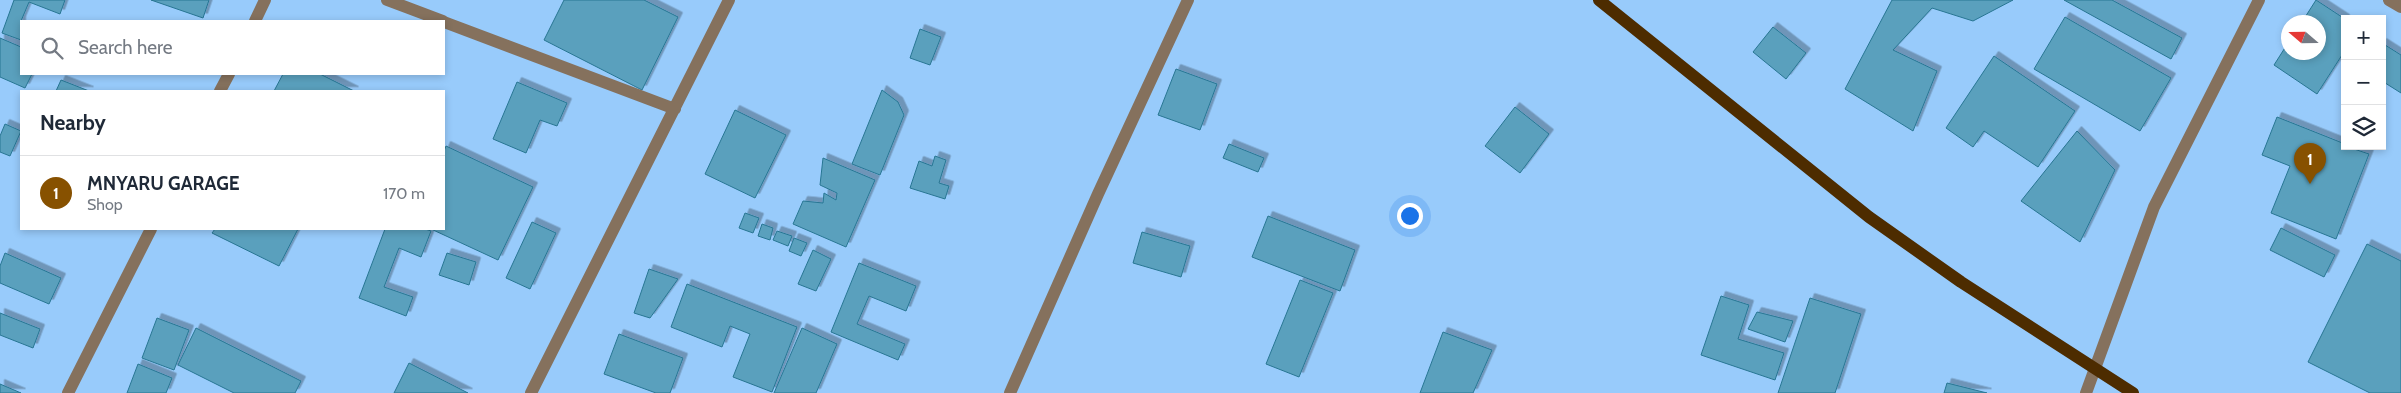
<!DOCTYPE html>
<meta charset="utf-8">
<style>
:root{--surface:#fff;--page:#f2f2f3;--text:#1f2937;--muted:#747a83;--line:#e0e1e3;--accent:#875100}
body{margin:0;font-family:Cabin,sans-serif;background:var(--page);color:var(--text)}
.controls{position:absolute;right:15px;top:15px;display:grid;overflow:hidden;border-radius:0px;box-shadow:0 2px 8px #0003}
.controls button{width:45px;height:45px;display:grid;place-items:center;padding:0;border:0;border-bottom:1px solid var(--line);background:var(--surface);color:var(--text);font:25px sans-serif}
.compass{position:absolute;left:2281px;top:15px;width:45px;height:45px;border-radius:50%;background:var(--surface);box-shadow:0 2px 8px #0003;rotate:290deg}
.you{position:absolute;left:1409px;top:215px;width:18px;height:18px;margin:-12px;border:4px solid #fff;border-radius:50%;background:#1a73e8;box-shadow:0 0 0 8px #1a73e833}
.badge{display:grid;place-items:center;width:32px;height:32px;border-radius:50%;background:var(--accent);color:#fff;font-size:16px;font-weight:700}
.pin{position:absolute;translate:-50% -41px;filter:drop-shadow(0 1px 2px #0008)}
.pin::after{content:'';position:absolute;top:26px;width:18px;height:15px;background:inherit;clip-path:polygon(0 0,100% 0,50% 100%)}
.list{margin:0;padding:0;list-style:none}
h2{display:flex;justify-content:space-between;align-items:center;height:65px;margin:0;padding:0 20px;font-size:21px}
h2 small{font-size:16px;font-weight:400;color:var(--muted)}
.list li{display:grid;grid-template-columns:32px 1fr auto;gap:15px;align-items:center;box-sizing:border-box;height:75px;padding:0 20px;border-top:1px solid var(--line)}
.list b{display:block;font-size:19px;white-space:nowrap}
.list p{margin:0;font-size:16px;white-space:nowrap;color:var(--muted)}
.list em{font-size:16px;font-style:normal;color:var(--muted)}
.icon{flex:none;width:28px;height:28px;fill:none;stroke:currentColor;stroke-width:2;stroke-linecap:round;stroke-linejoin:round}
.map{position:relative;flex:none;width:2401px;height:393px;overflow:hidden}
.search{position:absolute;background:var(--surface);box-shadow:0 2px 8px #0003;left:20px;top:20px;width:425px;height:55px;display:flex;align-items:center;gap:12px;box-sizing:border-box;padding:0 18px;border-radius:0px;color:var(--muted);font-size:19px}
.panel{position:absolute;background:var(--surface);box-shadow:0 2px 8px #0003;left:20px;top:90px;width:425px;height:140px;border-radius:0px}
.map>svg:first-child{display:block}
.building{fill:#5aa0bd;stroke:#287693;filter:url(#shadow)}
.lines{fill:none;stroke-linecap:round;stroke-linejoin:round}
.minor{stroke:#85715d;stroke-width:12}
.major{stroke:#4d2c00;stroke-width:12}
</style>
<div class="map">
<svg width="2401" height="393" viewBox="0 0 2401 393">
<defs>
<filter id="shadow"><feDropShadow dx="4.5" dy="-4.5" stdDeviation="0" flood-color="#0004"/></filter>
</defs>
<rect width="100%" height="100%" fill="#98cbfb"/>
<!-- building -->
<path class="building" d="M14 0H65L60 14 29 2 21 21V40L2 33Z
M151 0H209L203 18Z
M564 0H644L678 17 642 90 544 40Z
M1892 0H2013L1973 21 1932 8 1893 50 1937 71 1913 131 1845 89Z
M2064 0H2112L2182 38 2171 59Z
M2316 0 2345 19V57L2342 55 2317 94 2274 65 2288 43V52H2318V22H2302Z
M2065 17 2171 78 2140 131 2034 69Z
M1773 27 1806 53 1786 79 1753 52Z
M920 29 941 37 930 65 910 58Z
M0 38 21 47V74H32L25 88 0 77Z
M2382 43 2401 55V93L2382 81Z
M1994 56 2075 111 2038 167 1984 131 1973 147 1946 128Z
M1176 69 1217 84 1200 130 1158 115Z
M283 74H320L354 91H274Z
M61 80 89 91H56Z
M517 82 567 103 557 126 540 120 526 153 493 139Z
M882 90 898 102 904 115 880 175 852 164Z
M1515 107 1549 134 1520 173 1485 146Z
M735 110 786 135 755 198 705 174Z
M2277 117 2345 144V146L2369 154 2336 239 2271 213 2290 166 2262 155Z
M5 124 21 131 10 156 0 152V136Z
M2077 131 2115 170 2080 242 2021 201Z
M1229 144 1264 158 1258 172 1223 158Z
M446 146 533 187 498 260 431 229H444V151Z
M935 156 946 160 939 183 949 186 945 199 910 188 919 161 932 166Z
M823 158 875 180 846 247 793 224 803 201 823 203 824 193 836 200 837 193 820 185Z
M745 213 759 218 753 233 739 228Z
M1268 216 1355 250 1340 291 1252 257Z
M532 222 556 233 530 289 506 278Z
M762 224 773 228 770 240 758 236Z
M2281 228 2335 255 2324 277 2270 250Z
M215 229H298L279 266 212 233Z
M385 229H425L431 231 421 257 399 248 384 287 413 297 406 316 359 298Z
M777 231 792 236 788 246 773 240Z
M1142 232 1190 246 1181 277 1133 263Z
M794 238 807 243 801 256 789 251Z
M2367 244 2401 261V393H2370L2308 362Z
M813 250 831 259 816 291 798 284Z
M5 253 61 278 49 304 0 283V266Z
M447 253 476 262 469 285 439 275Z
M859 263 916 286 906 311 869 296 857 324 905 344 898 360 831 332Z
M649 269 678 279 650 318 634 313Z
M1300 280 1333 293 1299 377 1266 364Z
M687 284 797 327 772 392 733 377 750 334 730 326 722 347 671 327Z
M1721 296 1749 305 1738 339 1784 353 1775 380 1701 355Z
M1810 298 1861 314 1835 393H1778Z
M1757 312 1793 321 1785 342 1748 329Z
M0 313 40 329 33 348 0 335Z
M157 318 189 330 174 370 142 358Z
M196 328 301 381 295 393H234L178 365Z
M802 328 837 344 816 393H774Z
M1443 332 1492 350 1473 393H1420Z
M619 334 683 358 670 393H656L604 374Z
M409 363 468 393H394Z
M138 364 172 378 166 393H127Z
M1947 383 1987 393H1944Z
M0 384 21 393H0Z"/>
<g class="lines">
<!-- minor -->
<path class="minor" d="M387 0 443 21
M2389 0 2401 7
M255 21 265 0
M444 22 675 109
M220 91 229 74
M68 393 151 229
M531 393 729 0
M1010 393 1098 194 1188 0
M2086 393 2154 207 2259 0"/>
<!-- major -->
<path class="major" d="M1599 0 1869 217 1961 282 2133 393"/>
</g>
</svg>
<div class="controls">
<button>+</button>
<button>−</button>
<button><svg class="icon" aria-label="layers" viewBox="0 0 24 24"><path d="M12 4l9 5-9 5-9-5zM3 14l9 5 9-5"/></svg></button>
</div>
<svg class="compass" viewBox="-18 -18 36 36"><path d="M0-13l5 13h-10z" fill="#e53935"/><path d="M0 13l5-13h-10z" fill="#747a83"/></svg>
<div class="you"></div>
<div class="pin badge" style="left:2310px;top:184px">1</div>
<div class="search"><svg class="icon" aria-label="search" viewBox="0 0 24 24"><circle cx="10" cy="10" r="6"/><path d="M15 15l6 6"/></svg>Search here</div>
<section class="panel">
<h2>Nearby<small></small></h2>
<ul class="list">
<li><span class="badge">1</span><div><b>MNYARU GARAGE</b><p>Shop</p></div><em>170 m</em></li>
</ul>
</section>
</div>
